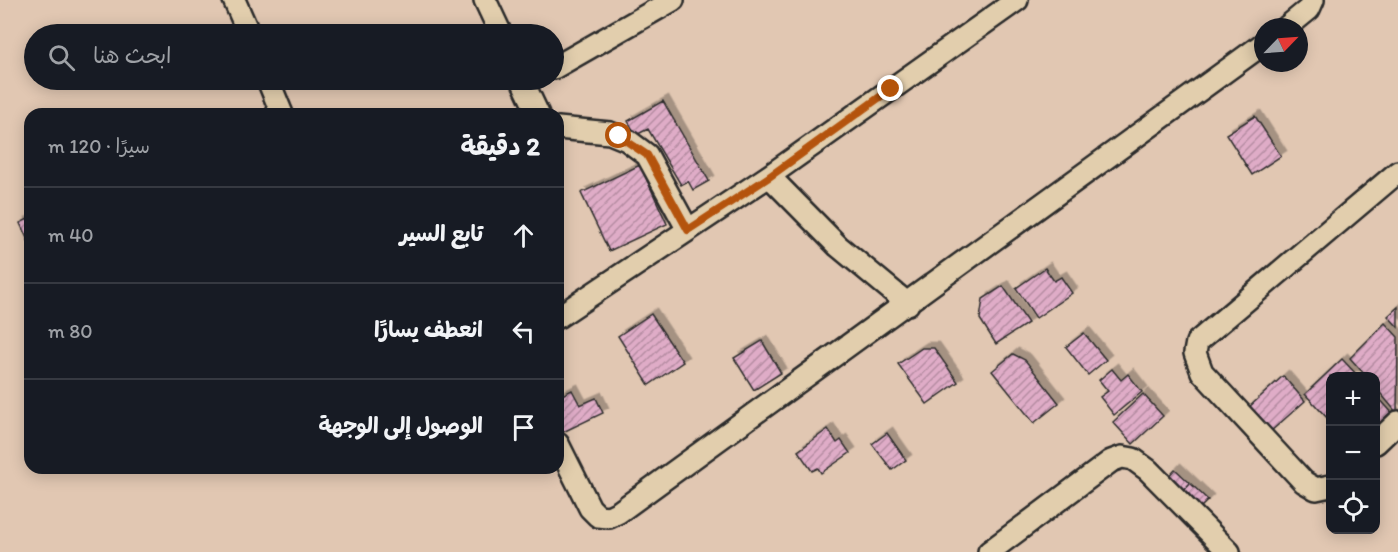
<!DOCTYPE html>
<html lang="ar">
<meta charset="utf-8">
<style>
:root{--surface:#171b24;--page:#242831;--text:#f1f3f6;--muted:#9ea1a6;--line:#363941}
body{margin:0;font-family:Itim,"Playpen Sans Arabic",sans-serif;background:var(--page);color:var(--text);direction:rtl}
.controls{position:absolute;right:18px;bottom:18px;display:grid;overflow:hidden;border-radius:12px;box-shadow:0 3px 15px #0003}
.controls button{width:54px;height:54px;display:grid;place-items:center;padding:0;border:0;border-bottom:2px solid var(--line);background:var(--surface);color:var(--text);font:30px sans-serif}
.compass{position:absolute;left:1254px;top:18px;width:54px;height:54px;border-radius:50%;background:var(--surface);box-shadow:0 3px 15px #0003;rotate:65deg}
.stop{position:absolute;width:18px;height:18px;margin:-14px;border:4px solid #b45309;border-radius:50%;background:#fff}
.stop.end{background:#b45309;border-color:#fff;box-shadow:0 2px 6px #0008}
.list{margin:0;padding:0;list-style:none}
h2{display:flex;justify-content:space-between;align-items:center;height:78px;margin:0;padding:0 24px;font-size:26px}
h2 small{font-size:20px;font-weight:400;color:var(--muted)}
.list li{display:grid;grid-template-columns:39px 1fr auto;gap:18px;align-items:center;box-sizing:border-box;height:96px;padding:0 24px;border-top:2px solid var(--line)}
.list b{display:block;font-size:22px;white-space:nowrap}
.list em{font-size:20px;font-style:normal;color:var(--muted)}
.icon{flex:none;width:33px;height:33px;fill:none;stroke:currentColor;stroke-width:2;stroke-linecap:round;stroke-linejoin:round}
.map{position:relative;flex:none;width:1398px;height:552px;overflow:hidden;direction:ltr}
.search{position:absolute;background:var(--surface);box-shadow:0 3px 15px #0003;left:24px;top:24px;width:540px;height:66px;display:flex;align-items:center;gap:15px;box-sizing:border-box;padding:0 21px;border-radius:33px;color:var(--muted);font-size:22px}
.panel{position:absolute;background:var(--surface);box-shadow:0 3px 15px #0003;left:24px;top:108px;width:540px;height:366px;border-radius:18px;direction:rtl}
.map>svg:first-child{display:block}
.building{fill:url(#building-hatch);stroke:#2b2b2b;stroke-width:1.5;filter:url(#shadow)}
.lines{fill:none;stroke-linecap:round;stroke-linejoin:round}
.street-casing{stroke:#2b2b2b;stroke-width:26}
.street{stroke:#e2cead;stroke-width:21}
.route{stroke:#b45309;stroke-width:8}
</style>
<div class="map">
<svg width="1398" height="552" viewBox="0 0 1398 552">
<defs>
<pattern id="building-hatch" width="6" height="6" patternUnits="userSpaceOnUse" patternTransform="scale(1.5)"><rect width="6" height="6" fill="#dfacc7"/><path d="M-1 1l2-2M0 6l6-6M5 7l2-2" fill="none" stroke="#b58ca2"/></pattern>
<filter id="shadow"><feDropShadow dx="5.5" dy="-5.5" stdDeviation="0" flood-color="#0004"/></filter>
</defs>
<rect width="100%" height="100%" fill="#e1c7b2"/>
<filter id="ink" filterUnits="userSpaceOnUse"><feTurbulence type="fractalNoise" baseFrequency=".0167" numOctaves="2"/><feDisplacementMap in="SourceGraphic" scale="12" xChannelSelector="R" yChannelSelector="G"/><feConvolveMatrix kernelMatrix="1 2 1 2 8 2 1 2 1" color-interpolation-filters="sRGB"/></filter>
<g filter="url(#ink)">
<!-- building -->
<path class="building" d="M663 101 709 181 693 190 688 181 681 185 648 129 636 135 628 121Z
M1255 116 1281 156 1252 175 1226 134Z
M640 165 667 224 609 251 581 193Z
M30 218V245L20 223Z
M1045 268 1054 281 1061 277 1072 293 1036 318 1016 288Z
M1003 286 1028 323 996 344 980 319 983 299Z
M1398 307V327L1388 316Z
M651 314 683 362 649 385 618 336Z
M1385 323 1398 337 1397 413 1376 388V376H1366L1350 358Z
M1084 333 1106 360 1088 375 1066 347Z
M762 341 781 373 754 390 734 358Z
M922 348H934L958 382 927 404 898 364Z
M1013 354 1025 360 1059 403 1034 423 992 371Z
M1342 359 1358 376H1330V421L1305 394Z
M1112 369 1121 380 1128 374 1142 392 1114 415 1100 397 1108 391 1099 380Z
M1283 376 1305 401 1270 432 1248 408Z
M572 390 580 405 596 398 603 413 561 433 558 427V397Z
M1143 394 1163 416 1133 444 1113 422Z
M1376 395 1396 417 1376 436Z
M828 429 837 443 841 440 850 453 821 473 818 468 812 471 798 451Z
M887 433 906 460 892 470 872 444Z
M1175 469 1190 483 1179 495 1164 481Z
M1190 483 1208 500 1195 513 1179 495Z"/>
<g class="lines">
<!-- street casing -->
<g class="street-casing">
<path id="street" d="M234 0 249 34
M485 0 501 34
M1287 27 1309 9 1313 0
M554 68 673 0
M268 80 282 114
M522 80 538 114
M558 128 610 133 627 140 647 155 688 230
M769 176 838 246 908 304
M558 317 769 176 1017 0
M1376 443 1398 422
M558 444 590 508 598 516 609 517 619 512 1263 44
M1330 486 1316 489 1304 482 1202 372 1195 353 1197 342 1398 172
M989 552 1111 461 1122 457 1133 459 1148 470 1229 552"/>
</g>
<!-- street -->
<use href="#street" class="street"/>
</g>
</g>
<g class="lines" filter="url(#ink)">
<!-- route -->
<path class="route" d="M619 136 647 155 688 230 769 177 891 89"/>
</g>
</svg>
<div class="controls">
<button>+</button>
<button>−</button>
<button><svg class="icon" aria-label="locate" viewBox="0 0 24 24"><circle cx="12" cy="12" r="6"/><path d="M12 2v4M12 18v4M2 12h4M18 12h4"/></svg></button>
</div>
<svg class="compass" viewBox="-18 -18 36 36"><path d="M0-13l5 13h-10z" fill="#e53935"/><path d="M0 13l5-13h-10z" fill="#9ea1a6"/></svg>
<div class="stop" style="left:619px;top:136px"></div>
<div class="stop end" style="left:891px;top:89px"></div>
<div class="search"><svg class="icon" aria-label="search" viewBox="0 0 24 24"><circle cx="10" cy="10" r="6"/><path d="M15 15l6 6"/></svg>ابحث هنا</div>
<section class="panel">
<h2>2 دقيقة<small>سيرًا · 120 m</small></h2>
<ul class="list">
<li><svg class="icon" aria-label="ahead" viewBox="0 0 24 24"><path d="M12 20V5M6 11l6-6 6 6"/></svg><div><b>تابع السير</b></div><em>40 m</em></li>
<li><svg class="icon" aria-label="left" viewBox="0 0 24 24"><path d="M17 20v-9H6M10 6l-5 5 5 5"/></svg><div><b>انعطف يسارًا</b></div><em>80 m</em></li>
<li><svg class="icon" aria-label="arrive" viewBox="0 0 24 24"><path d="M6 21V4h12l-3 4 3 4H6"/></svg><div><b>الوصول إلى الوجهة</b></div></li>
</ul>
</section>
</div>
